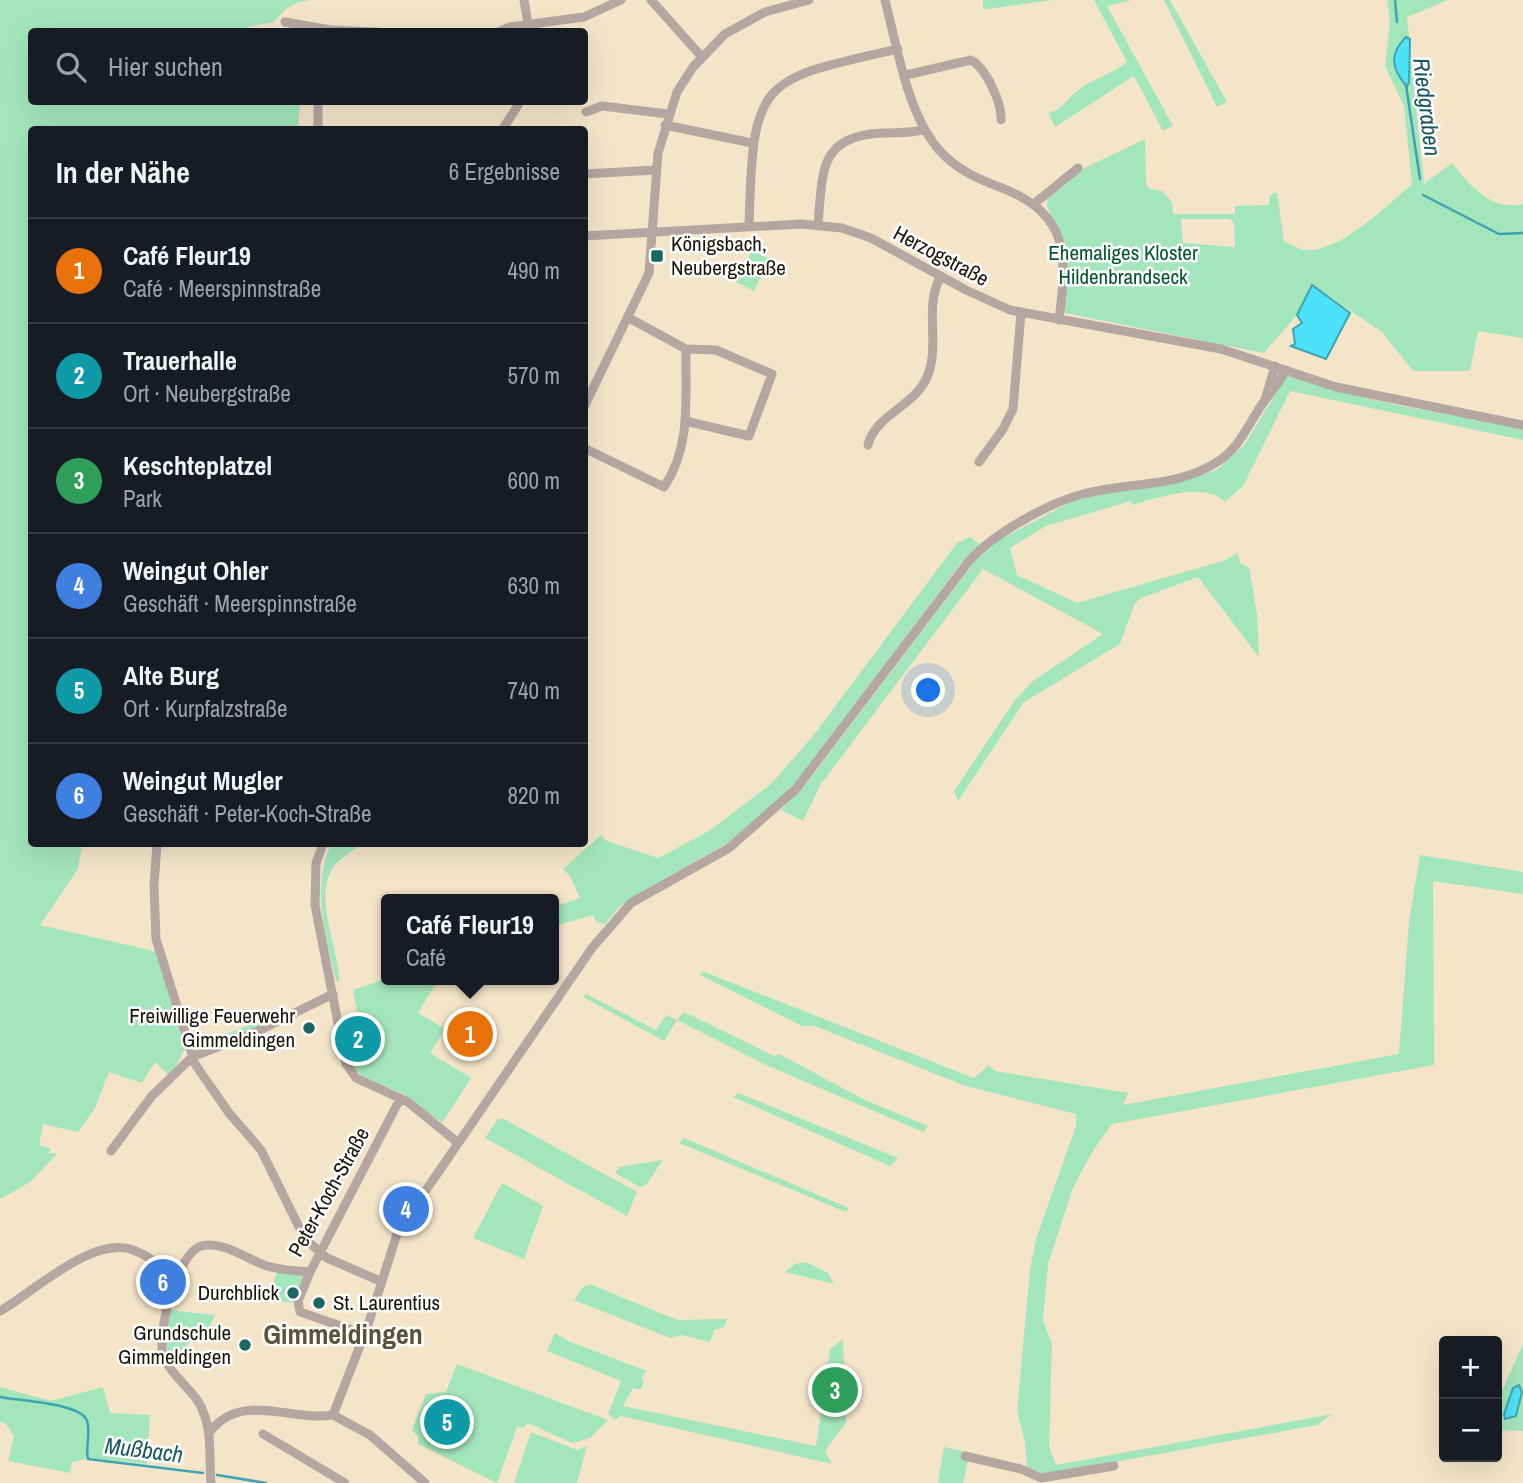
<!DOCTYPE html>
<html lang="de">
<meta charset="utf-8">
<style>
:root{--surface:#171b24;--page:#242831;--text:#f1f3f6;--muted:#9ea1a6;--line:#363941;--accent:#d93025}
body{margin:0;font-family:"Archivo Narrow",sans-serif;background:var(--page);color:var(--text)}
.controls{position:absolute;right:21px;bottom:21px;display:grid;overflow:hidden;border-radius:7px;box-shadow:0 7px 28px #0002}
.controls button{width:63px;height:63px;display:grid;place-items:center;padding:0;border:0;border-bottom:2px solid var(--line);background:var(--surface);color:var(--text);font:35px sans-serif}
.you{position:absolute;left:929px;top:691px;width:24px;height:24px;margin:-18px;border:5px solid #fff;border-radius:50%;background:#1a73e8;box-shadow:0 0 0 10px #1a73e833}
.badge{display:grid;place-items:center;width:46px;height:46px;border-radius:50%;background:var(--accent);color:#fff;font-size:23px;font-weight:700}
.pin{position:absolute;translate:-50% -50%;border:4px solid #fff;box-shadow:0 2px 7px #0006}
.popup{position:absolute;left:381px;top:894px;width:178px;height:91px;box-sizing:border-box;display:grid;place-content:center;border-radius:7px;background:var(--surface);filter:drop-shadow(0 2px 5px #0005);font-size:23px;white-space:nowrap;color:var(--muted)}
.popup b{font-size:26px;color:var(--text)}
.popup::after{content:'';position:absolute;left:50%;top:100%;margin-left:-14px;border:14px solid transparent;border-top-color:var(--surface)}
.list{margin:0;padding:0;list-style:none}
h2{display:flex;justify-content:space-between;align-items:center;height:91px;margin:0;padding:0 28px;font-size:30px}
h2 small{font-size:23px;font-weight:400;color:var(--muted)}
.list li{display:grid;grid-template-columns:46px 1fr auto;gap:21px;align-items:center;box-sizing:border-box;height:105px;padding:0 28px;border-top:2px solid var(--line)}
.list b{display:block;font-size:26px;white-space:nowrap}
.list p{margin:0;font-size:23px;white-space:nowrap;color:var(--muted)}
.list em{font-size:23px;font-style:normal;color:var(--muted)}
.icon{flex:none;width:38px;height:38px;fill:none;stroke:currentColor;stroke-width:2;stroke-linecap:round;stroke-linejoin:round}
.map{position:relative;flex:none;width:1523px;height:1483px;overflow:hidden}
.search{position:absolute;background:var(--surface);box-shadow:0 7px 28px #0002;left:28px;top:28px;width:560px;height:77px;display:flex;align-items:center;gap:18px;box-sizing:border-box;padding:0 24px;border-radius:7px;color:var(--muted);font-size:26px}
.panel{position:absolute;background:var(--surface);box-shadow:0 7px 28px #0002;left:28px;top:126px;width:560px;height:721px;border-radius:7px}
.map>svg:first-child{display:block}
.green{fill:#a4e6bb;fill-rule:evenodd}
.water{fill:#4ce2f9;stroke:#3da4b1;stroke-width:2}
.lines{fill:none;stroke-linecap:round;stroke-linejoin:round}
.stream{stroke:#3da4b1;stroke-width:2.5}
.minor{stroke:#b5a6a2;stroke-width:9}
.poi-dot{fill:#1b6760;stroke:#fff;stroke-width:2.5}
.labels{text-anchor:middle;stroke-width:5;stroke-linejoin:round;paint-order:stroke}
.poi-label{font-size:21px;fill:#1a140a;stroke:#fff;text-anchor:end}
.park-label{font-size:21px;fill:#03542f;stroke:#fff}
.street-label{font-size:21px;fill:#1a140a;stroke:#fff}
.water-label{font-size:23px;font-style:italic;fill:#185660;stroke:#fff}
.district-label{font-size:28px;font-weight:bold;fill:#5e5139;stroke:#fff}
</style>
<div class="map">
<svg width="1523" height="1483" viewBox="0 0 1523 1483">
<rect width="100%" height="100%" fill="#f4e5c9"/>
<!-- green -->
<path class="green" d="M0 0H311C293 2 285 8 274 22L248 27 246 31 32 32V102H300L298 129 32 130V844H82L78 869 40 925 158 952 185 1049 170 1076 155 1062 142 1083 109 1072 95 1108 78 1132 43 1124 39 1145 51 1149 48 1153 57 1154 30 1182 0 1199Z
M983 0H1053L987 9 983 8Z
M1094 0H1132L1107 6 1173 126 1163 131 1134 76 1055 127 1048 113C1063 110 1067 98 1078 90 1092 79 1112 74 1127 62Z
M1164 0H1170L1227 102 1217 107Z
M1387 0H1448L1407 17 1424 184 1452 163C1470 186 1491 211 1523 204V338L1478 331 1470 371H1413L1382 332 1312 285 1297 315 1264 353 1065 313V244L1047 207V199L1078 171 1145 139 1146 184 1150 189 1162 191 1172 202 1173 214H1235V206L1269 205 1270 195 1277 192 1284 241C1290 244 1298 248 1304 250 1337 255 1389 204 1412 184L1404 106 1385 66 1390 22ZM1181 219H1230L1234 223 1235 247 1183 243Z
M752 250 770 259 754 291 736 282Z
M1287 375C1362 403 1444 412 1523 429V440L1290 391 1243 486 1225 502C1206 481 1156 498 1133 505L1131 501 1046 526 1010 548 1017 575 1077 603 1226 560 1237 553 1241 564 1249 567 1257 614 1259 657 1198 577 1141 598 1135 603 1120 644 1024 702 958 801 954 791 1015 700 1033 681 1103 634 983 569 821 784 803 821 781 810 810 779 975 561 999 540 1080 497 1190 479 1218 469 1245 444Z
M970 537 979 544 961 563 798 781 736 838 640 893 619 907 605 924 597 922 593 915 554 926V907L580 898 570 876 563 869 601 835 607 841 658 858 709 831 771 784 813 736 957 543Z
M331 844H362C354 850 343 856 336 864 310 895 340 947 339 982L336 980C325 934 311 888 331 844Z
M1420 855 1523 872V894L1433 881 1434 1065 1112 1124 1092 1152 1073 1188 1048 1264 1043 1320 1052 1344 1049 1446 1056 1465 1333 1414 1317 1425 1056 1473H1038L1027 1467 1025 1442 1017 1411 1030 1270 1036 1239 1076 1126V1114L966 1086 814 1026H802L700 975 702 971 974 1078 989 1065 995 1071 1128 1093 1123 1105 1399 1054 1409 922Z
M386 979 438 980 418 1013 445 1029 430 1053 471 1078 442 1123 405 1095 362 1076 354 1068 345 1034 348 1024 356 1027 358 1018 353 990Z
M586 994 656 1030 666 1015 677 1020 684 1012 774 1056 779 1054 865 1100 928 1126 923 1132 766 1065 677 1020 664 1041 583 997Z
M293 1009 290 1015 197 1051 188 1036 193 1034 198 1039 207 1041Z
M738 1093 898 1158 890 1166 733 1097Z
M498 1119H504L637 1192 627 1216 485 1138Z
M684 1138 849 1208 846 1212 679 1143Z
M663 1160 646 1185 640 1187 615 1173 619 1167Z
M502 1183 543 1206 524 1259 473 1238Z
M806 1262 828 1273 834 1284 785 1272 795 1264Z
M277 1271 303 1275 294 1303 269 1299Z
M590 1284 677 1320 727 1319 724 1327 714 1330 710 1342 682 1335 670 1338 574 1300 582 1288Z
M169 1310 215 1315 205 1339 191 1340 186 1347 170 1358 166 1345Z
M555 1333 568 1341 647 1371 641 1378 644 1380 641 1390 633 1388 623 1406 816 1446 830 1349 843 1339 846 1423 825 1451 832 1464 621 1416 615 1420 608 1414 621 1381 547 1351Z
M1523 1344V1431L1497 1430V1402Z
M457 1364 608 1420 590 1438 572 1443 528 1423 523 1428 517 1427 497 1483 418 1444V1437L412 1430 426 1394 446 1392Z
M0 1387 51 1401 103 1387 110 1413 150 1415 147 1464 90 1458 72 1462 70 1473 8 1461 14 1436 6 1424 0 1422Z
M531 1432 577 1450 587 1446 577 1483H514Z
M944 1447 970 1453 963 1483H938Z"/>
<!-- water -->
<path class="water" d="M1406 37 1410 39 1409 82 1407 87C1392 69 1388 55 1406 37Z
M1312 285 1350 313 1326 359 1291 346 1295 344 1293 329 1302 323 1297 315Z
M1519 1385 1522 1392 1516 1416 1505 1419 1504 1414 1513 1388Z"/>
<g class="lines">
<!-- stream -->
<path class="stream" d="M1395 0 1397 22
M1406 85 1420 179
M1423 195 1499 234 1523 233
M0 1397C18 1401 82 1403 87 1421 91 1433 85 1447 88 1459L203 1473
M217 1475 266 1483"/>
<!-- minor -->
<path class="minor" d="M524 0 528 24
M651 0 702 57
M885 0C897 46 907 113 939 150 957 170 978 179 1002 188 1070 215 1067 255 1059 320
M285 22 331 30 377 32
M498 32 510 27 584 17 621 0
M906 75 971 60C986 68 1002 103 1001 120
M318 102V130
M586 112 602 106 668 114
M665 125 752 143
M502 130 520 102
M584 174 656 170
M1035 203 1078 168
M818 224C823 172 818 136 882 133 895 132 912 134 924 129
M749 226C753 80 757 80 898 49
M584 236 801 224 842 228 871 238 966 290 1010 310 1221 349 1336 387 1523 425
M629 318 686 349 716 350 772 374 749 436 685 421
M1265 400 1275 366
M584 407 649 273 658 153 677 92 693 67 725 34 765 12 809 0
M868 445C875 415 915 406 927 377 941 345 923 307 941 276
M584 448 664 487C692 446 685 397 686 349
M979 462 1003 429 1013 409 1021 313
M157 844 154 886 156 939 195 1064 229 1113 261 1150 305 1239 327 1258 380 1281
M323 844 316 863 315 905 346 1064 356 1078 408 1102 457 1142
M111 1151 151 1097 192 1057 256 1032 333 994
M0 1311C34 1292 89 1238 130 1249 147 1254 162 1267 177 1277
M364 1334 300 1312 298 1301 310 1272 400 1099
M333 1415 368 1325 398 1231 592 948 631 903 729 848 796 789 969 561C993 534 1048 503 1083 494 1127 482 1177 488 1217 462 1241 447 1249 422 1265 400 1273 390 1280 381 1286 370
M333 1415 370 1435 425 1483
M209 1433C241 1390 290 1422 333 1415
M263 1434 345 1483
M965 1456 1021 1469 1041 1478 1114 1466
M211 1483C209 1461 212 1435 204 1414 197 1391 173 1379 164 1358 155 1337 177 1253 201 1246 223 1240 248 1260 267 1266 281 1270 295 1271 310 1272"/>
</g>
<!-- markers -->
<g class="poi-dot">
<rect x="650" y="249" width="14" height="14" rx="3.5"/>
<circle cx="309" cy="1028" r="7"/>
<circle cx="293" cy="1293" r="7"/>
<circle cx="319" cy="1303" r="7"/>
<circle cx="245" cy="1345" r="7"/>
</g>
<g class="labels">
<!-- poi labels -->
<g class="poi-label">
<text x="671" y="251" text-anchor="start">Königsbach,<tspan x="671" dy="24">Neubergstraße</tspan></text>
<text x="295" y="1023">Freiwillige Feuerwehr<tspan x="295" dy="24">Gimmeldingen</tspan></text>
<text x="279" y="1300">Durchblick</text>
<text x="333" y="1310" text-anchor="start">St. Laurentius</text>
<text x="231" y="1340">Grundschule<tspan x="231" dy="24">Gimmeldingen</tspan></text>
</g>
<!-- park labels -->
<g class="park-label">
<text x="1123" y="260">Ehemaliges Kloster<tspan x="1123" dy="24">Hildenbrandseck</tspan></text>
</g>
<!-- street labels -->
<g class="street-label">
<text transform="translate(941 256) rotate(28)" y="7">Herzogstraße</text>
<text transform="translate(329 1192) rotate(-61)" y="7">Peter-Koch-Straße</text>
</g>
<!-- water labels -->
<g class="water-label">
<text transform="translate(1427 107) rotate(83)" y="8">Riedgraben</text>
<text transform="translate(144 1450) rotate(7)" y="8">Mußbach</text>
</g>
<!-- district labels -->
<g class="district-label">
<text x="343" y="1344">Gimmeldingen</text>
</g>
</g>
</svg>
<div class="controls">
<button>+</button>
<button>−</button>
</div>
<div class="you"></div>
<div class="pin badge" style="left:470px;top:1034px;background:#e8710a">1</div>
<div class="popup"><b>Café Fleur19</b>Café</div>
<div class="pin badge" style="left:358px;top:1039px;background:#0f9aa8">2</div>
<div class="pin badge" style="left:835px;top:1390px;background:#2e9e5b">3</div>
<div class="pin badge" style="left:406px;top:1209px;background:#3f7fe0">4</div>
<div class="pin badge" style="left:447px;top:1422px;background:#0f9aa8">5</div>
<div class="pin badge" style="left:163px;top:1282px;background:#3f7fe0">6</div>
<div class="search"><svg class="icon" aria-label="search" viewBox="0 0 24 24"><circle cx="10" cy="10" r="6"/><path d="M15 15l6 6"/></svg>Hier suchen</div>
<section class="panel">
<h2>In der Nähe<small>6 Ergebnisse</small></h2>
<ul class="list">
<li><span class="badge" style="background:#e8710a">1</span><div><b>Café Fleur19</b><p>Café · Meerspinnstraße</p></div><em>490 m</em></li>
<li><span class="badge" style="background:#0f9aa8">2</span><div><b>Trauerhalle</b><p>Ort · Neubergstraße</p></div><em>570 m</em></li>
<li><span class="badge" style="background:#2e9e5b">3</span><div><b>Keschteplatzel</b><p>Park</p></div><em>600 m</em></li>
<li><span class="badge" style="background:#3f7fe0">4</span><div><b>Weingut Ohler</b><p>Geschäft · Meerspinnstraße</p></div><em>630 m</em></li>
<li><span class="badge" style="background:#0f9aa8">5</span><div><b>Alte Burg</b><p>Ort · Kurpfalzstraße</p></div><em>740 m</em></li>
<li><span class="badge" style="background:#3f7fe0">6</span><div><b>Weingut Mugler</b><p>Geschäft · Peter-Koch-Straße</p></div><em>820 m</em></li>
</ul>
</section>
</div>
